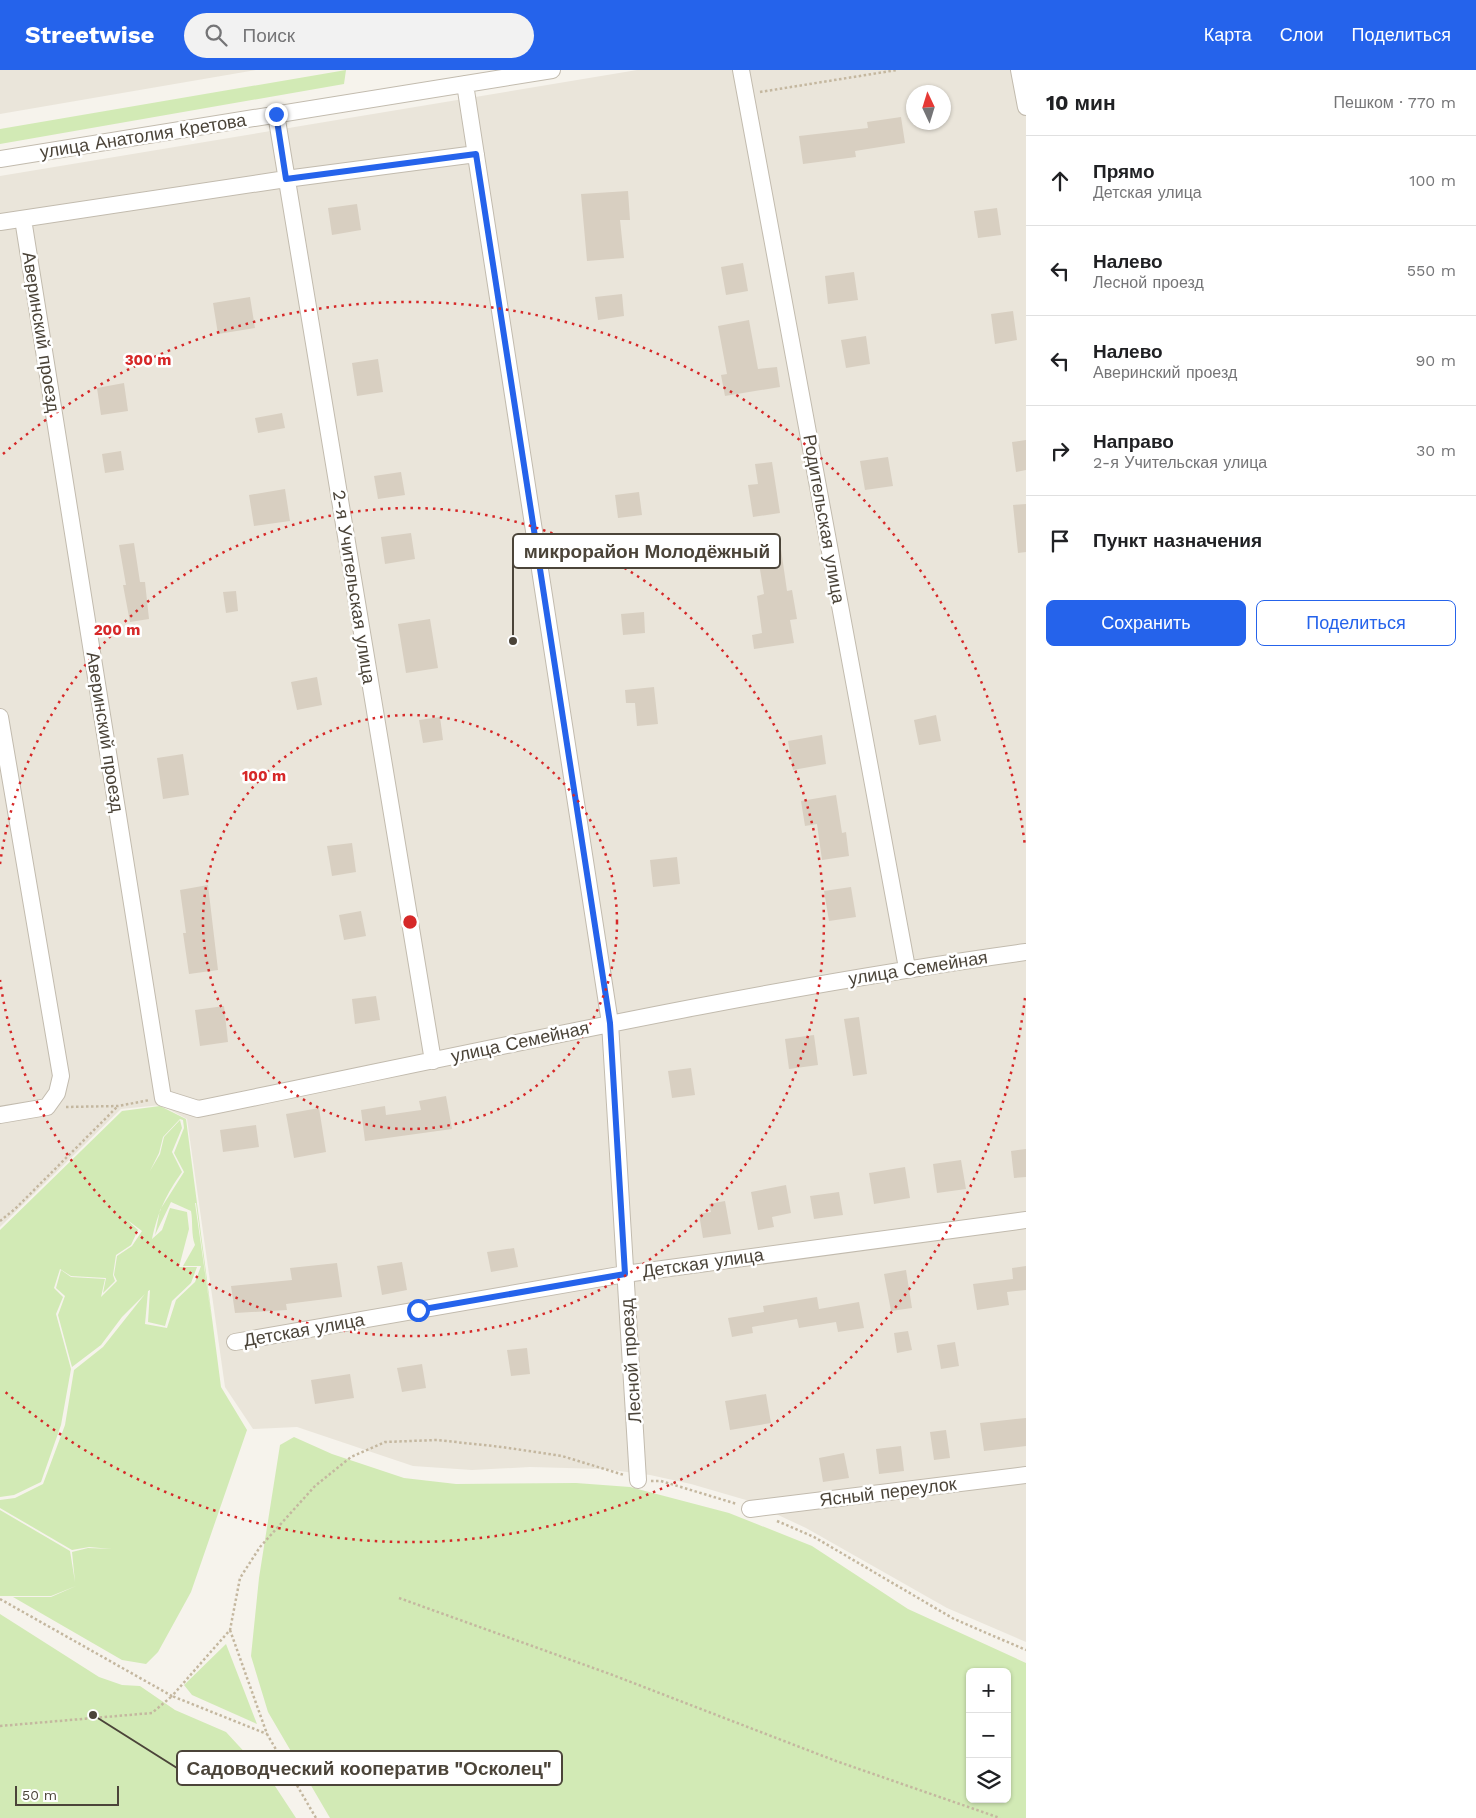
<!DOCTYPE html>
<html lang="ru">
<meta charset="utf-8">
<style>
:root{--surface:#fff;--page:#f2f2f2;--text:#202124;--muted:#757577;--line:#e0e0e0;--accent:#2563eb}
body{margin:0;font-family:"Work Sans",sans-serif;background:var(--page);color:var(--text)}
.controls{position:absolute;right:15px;bottom:15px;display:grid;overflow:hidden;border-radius:8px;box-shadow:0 1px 4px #0004}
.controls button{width:45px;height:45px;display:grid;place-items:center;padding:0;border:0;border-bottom:1px solid var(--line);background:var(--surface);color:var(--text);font:25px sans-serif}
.compass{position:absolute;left:906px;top:15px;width:45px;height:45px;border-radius:50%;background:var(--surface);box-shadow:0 1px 4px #0004;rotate:356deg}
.scale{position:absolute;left:15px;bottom:12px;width:104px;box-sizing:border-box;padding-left:5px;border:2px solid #4b4439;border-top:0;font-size:14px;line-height:18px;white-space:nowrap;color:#4b4439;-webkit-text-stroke:4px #fff;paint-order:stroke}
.stop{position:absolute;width:15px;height:15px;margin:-11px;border:4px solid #2563eb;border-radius:50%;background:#fff}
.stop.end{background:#2563eb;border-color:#fff;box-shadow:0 1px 5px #0008}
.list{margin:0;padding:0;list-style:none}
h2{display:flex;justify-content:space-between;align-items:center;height:65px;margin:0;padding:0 20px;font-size:21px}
h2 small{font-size:16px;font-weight:400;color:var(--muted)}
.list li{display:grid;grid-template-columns:32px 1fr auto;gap:15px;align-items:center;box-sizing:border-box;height:90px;padding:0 20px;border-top:1px solid var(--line)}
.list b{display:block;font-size:19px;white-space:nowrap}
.list p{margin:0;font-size:16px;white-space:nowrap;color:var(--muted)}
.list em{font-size:16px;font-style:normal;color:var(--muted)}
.actions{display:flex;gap:10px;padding:15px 20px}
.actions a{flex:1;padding:11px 0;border:1px solid var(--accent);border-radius:8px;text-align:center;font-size:18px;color:var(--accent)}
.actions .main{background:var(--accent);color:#fff}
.icon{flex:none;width:28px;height:28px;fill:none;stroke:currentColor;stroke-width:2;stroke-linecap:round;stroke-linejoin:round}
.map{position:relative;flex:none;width:1026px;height:1748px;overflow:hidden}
header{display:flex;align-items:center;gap:30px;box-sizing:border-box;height:70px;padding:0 25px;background:var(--accent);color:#fff}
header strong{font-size:24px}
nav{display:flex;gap:28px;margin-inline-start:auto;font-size:18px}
.search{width:350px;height:45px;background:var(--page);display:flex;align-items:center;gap:12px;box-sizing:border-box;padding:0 18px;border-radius:28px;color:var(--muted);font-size:19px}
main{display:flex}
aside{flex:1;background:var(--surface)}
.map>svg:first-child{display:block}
.residential{fill:#eae5da;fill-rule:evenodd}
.green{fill:#d2eab5;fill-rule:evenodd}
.building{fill:#d8cfc1}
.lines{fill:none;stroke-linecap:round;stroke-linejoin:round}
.minor-casing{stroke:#c2bbae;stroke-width:18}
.path{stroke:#c4b79f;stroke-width:2.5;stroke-dasharray:2.5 2.5;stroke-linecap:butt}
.minor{stroke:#fff;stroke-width:16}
.route{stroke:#2563eb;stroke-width:6}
.ring{fill:none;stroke:#d62828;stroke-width:2.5;stroke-dasharray:2.5 5}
.labels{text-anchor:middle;stroke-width:5;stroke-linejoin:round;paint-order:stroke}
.street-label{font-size:18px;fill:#4b4439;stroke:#fff}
.centre{fill:#d62828;stroke:#fff;stroke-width:2.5}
.ring-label{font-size:15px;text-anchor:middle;font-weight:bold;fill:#d62828;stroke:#fff;stroke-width:5;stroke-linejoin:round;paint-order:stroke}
.leader{fill:none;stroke:#4b4439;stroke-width:2}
.callout-dot{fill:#4b4439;stroke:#fff;stroke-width:2}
.callout{fill:#fff;stroke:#4b4439;stroke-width:2}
.callout-label{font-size:19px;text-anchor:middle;font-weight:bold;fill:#4b4439}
</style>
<header>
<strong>Streetwise</strong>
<div class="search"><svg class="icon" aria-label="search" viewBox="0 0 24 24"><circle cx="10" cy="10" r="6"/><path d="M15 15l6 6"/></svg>Поиск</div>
<nav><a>Карта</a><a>Слои</a><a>Поделиться</a></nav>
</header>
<main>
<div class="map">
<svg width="1026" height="1748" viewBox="0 0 1026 1748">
<rect width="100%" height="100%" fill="#f6f3ec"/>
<!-- residential -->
<path class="residential" d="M0 0H256L0 44Z
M637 0H1026V1572L947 1538 806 1458 746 1430 691 1414 650 1405 604 1399 530 1397 472 1400 413 1396 297 1357 253 1359 225 1317 187 1049 161 1035 121 1039 0 1157V106ZM914 22H944V52H914Z"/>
<!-- green -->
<path class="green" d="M346 0 344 14 0 74V59Z
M160 1036 186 1049 221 1317 247 1360 191 1522 158 1582 146 1594 122 1590 13 1527H51L76 1516 51 1526H0V1440L70 1481 75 1512 72 1482 88 1478 112 1479 89 1477 72 1480 0 1438V1430L15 1428 43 1414 65 1355 74 1300 103 1277 145 1224 122 1247 101 1275 72 1297 58 1245 65 1226 56 1218 61 1200 71 1207 105 1209 101 1227 117 1211 114 1205 117 1186 132 1176 142 1161 126 1149 138 1160 131 1175 116 1185 113 1205 115 1211 103 1223 106 1208 71 1206 60 1199 54 1218 63 1227 56 1244 71 1299 61 1355 41 1412 14 1425 0 1427V1160L122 1041ZM180 1049 183 1050 184 1058 174 1083 184 1102 160 1140 155 1165 171 1132 191 1141C193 1151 191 1165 195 1175L183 1196H201L195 1212 176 1230 167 1258 145 1254 148 1221 150 1220 148 1252 165 1256 172 1231 191 1213 197 1197H179L189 1159 187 1142 170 1138 162 1160 152 1169C158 1141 166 1125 182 1102L172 1082 182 1058 180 1050 164 1067 160 1084 150 1101 159 1083 163 1067ZM195 1133H196L212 1252Z
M294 1367 332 1384 404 1408 456 1414 576 1413 630 1417 729 1443 812 1476 908 1539 1026 1593V1748H330L268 1642 251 1586 259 1508 280 1375ZM970 1602H1007V1729H970Z
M0 1544 99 1607 122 1615 140 1616 175 1640 226 1662 273 1713 296 1748H0Z
M226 1574 257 1654 192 1625 184 1615Z"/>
<!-- building -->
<path class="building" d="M901 47 905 73 855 81 856 87 803 94 799 66 868 58 867 52Z
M628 121 630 150H620L624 188 587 191 581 124Z
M357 134 361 160 332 165 328 138Z
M997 138 1001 165 978 168 974 141Z
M743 193 748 221 726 225 721 197Z
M854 202 858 230 828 234 825 206Z
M622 224 624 246 598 250 595 227Z
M250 227 255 258 218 264 213 233Z
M1013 241 1017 270 995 274 991 244Z
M749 250 758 299 777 297 780 317 725 326 721 305 727 304 718 256Z
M866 266 870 294 846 298 841 270Z
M378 289 383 322 357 326 352 293Z
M124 313 128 341 101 345 97 318Z
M282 343 285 358 258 363 255 348Z
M1026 370V400L1016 402 1012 372Z
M121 381 124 400 105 403 102 384Z
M888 387 893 416 865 420 860 391Z
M772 392 780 443 753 447 748 415 758 414 755 394Z
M401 402 405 425 378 429 374 406Z
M285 419 290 451 254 456 249 425Z
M639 422 642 445 618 448 615 425Z
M1026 434V482L1018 483 1013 435Z
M411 463 415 489 385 494 381 467Z
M780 472 787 521 792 520 797 549 790 550 794 573 754 579 752 565 762 563 757 526 764 524 756 475Z
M134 473 140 512H145L149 549 130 552 123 515H126L119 475Z
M236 521 238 541 226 543 223 522Z
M644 542 645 563 623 565 621 544Z
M430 549 438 598 406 603 398 554Z
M317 607 322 635 297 640 291 612Z
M654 617 658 654 637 656 635 633H626L625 620Z
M936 645 941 671 919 675 914 650Z
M440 647 443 670 423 673 419 650Z
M822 665 826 694 793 700 788 671Z
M183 684 189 725 163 729 157 688Z
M836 725 842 763 846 762 849 786 822 790 817 754 805 756 801 731Z
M352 773 356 802 332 806 327 776Z
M677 787 680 814 653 817 650 790Z
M208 815 218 900 189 904 183 863H186L180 820Z
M851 817 856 847 829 851 824 821Z
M361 841 366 866 344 870 339 845Z
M376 926 380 950 355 954 352 929Z
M224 936 228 972 200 976 195 940Z
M859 947 867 1004 853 1006 844 949Z
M814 965 818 995 789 999 785 969Z
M691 998 695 1025 672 1028 668 1001Z
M446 1026 452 1059 365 1071 361 1040 385 1036 386 1045 421 1040 419 1031Z
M319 1038 326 1082 294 1088 286 1044Z
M256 1055 259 1077 223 1082 220 1060Z
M1026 1079V1107L1014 1108 1011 1081Z
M961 1090 966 1119 937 1123 933 1094Z
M905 1097 910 1128 874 1134 869 1103Z
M786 1115 791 1143 772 1147 774 1157 758 1160 751 1122Z
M839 1122 843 1145 814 1149 810 1126Z
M725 1131 731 1164 703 1168 699 1144 711 1142 709 1134Z
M514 1178 518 1197 491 1202 487 1182Z
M402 1192 407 1220 382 1225 377 1196Z
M337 1193 342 1227 286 1234 287 1240 235 1243 231 1216 292 1210 290 1198Z
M1026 1196V1220L1007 1222 1009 1235 977 1240 973 1214 1013 1209 1012 1198Z
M906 1200 912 1238 891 1241 884 1204Z
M817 1227 819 1239 859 1232 864 1258 838 1262 836 1252 799 1258 797 1249 752 1257 753 1263 732 1267 728 1248 764 1242 763 1236Z
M908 1261 912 1280 897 1283 894 1263Z
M955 1272 959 1296 941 1299 937 1275Z
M527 1278 530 1304 511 1306 507 1280Z
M422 1294 426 1318 402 1322 397 1298Z
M350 1304 354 1328 315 1334 311 1310Z
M766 1324 771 1353 730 1360 725 1331Z
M1026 1348V1376L984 1381 980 1353Z
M946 1360 950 1388 934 1390 930 1362Z
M901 1376 904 1401 879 1404 876 1379Z
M844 1383 849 1408 823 1412 819 1388Z"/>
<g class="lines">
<!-- minor casing -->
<g class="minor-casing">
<path id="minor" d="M741 0 907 898
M1019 0 1026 37
M465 14 610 953 638 1410
M276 44 433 991
M0 89 552 0
M23 149 163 1028 198 1039C473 983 748 920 1026 882
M0 152 286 109 476 84
M0 647 61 1006 57 1023 47 1037 0 1045
M235 1272 625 1204 1026 1150
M750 1439 1026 1405"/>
</g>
<!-- path -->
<path class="path" d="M760 22 897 0
M66 1037 118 1036 150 1030
M0 1151 15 1139 118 1036
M651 1411H661L737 1434
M777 1451 814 1467 954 1549 1026 1580
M399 1528 610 1604 836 1691 1000 1748
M0 1529 172 1626 230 1560 240 1508 260 1477 315 1416 351 1387 385 1372 437 1370 502 1377 562 1386 624 1405
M230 1560 267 1664 316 1748
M0 1656 152 1643 172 1626 267 1664"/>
<!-- minor -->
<use href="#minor" class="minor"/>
</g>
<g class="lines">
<!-- route -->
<path class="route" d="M276 44 286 109 476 84 610 953 625 1204 418 1240"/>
</g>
<!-- distance rings -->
<g class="ring">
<circle cx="410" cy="852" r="207"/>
<path d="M0 794A414 414 0 1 1 0 910"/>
<path d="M1025 928A620 620 0 0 1 3 1320M3 384A620 620 0 0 1 1025 776"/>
</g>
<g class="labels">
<!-- street labels -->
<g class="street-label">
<text transform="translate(143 66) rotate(-9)" y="6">улица Анатолия Кретова</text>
<text transform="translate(41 262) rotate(81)" y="6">Аверинский проезд</text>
<text transform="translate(824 449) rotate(80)" y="6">Родительская улица</text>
<text transform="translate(354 517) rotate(81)" y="6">2-я Учительская улица</text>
<text transform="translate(105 662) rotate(81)" y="6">Аверинский проезд</text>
<text transform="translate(918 898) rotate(-9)" y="6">улица Семейная</text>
<text transform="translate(520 972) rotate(-12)" y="6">улица Семейная</text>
<text transform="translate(703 1193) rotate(-8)" y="6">Детская улица</text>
<text transform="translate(304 1260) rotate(-10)" y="6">Детская улица</text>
<text transform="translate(631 1291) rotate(-94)" y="6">Лесной проезд</text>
<text transform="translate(888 1422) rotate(-7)" y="6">Ясный переулок</text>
</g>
</g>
<circle cx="410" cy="852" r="8" class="centre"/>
<g class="ring-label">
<text x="148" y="295">300 m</text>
<text x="117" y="565">200 m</text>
<text x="264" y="711">100 m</text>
</g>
<!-- callouts -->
<path class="leader" d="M513 571L513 481M93 1645L177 1698"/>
<g class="callout-dot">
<circle cx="513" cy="571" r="5"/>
<circle cx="93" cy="1645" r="5"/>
</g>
<g class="callout">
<rect x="513" y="464" width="267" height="34" rx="5"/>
<rect x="177" y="1681" width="385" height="34" rx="5"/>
</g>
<g class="callout-label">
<text x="647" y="488">микрорайон Молодёжный</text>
<text x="369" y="1705">Садоводческий кооператив "Осколец"</text>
</g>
</svg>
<div class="controls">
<button>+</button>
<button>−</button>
<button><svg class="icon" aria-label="layers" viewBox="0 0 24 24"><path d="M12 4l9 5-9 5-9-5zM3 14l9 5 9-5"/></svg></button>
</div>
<svg class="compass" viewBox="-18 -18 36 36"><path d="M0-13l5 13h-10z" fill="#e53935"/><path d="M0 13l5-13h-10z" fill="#757577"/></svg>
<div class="scale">50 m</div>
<div class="stop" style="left:418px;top:1240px"></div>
<div class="stop end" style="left:276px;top:44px"></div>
</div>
<aside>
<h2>10 мин<small>Пешком · 770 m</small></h2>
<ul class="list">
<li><svg class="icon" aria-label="ahead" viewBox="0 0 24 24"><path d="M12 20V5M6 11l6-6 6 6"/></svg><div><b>Прямо</b><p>Детская улица</p></div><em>100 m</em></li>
<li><svg class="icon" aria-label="left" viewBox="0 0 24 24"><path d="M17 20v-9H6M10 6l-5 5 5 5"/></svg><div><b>Налево</b><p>Лесной проезд</p></div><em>550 m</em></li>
<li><svg class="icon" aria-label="left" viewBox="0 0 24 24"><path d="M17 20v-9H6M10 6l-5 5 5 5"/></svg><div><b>Налево</b><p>Аверинский проезд</p></div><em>90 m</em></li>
<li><svg class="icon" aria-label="right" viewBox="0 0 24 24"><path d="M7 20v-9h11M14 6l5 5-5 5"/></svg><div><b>Направо</b><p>2-я Учительская улица</p></div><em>30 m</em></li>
<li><svg class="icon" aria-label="arrive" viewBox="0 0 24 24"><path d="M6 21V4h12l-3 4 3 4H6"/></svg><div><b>Пункт назначения</b></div></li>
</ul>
<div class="actions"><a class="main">Сохранить</a><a>Поделиться</a></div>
</aside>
</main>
